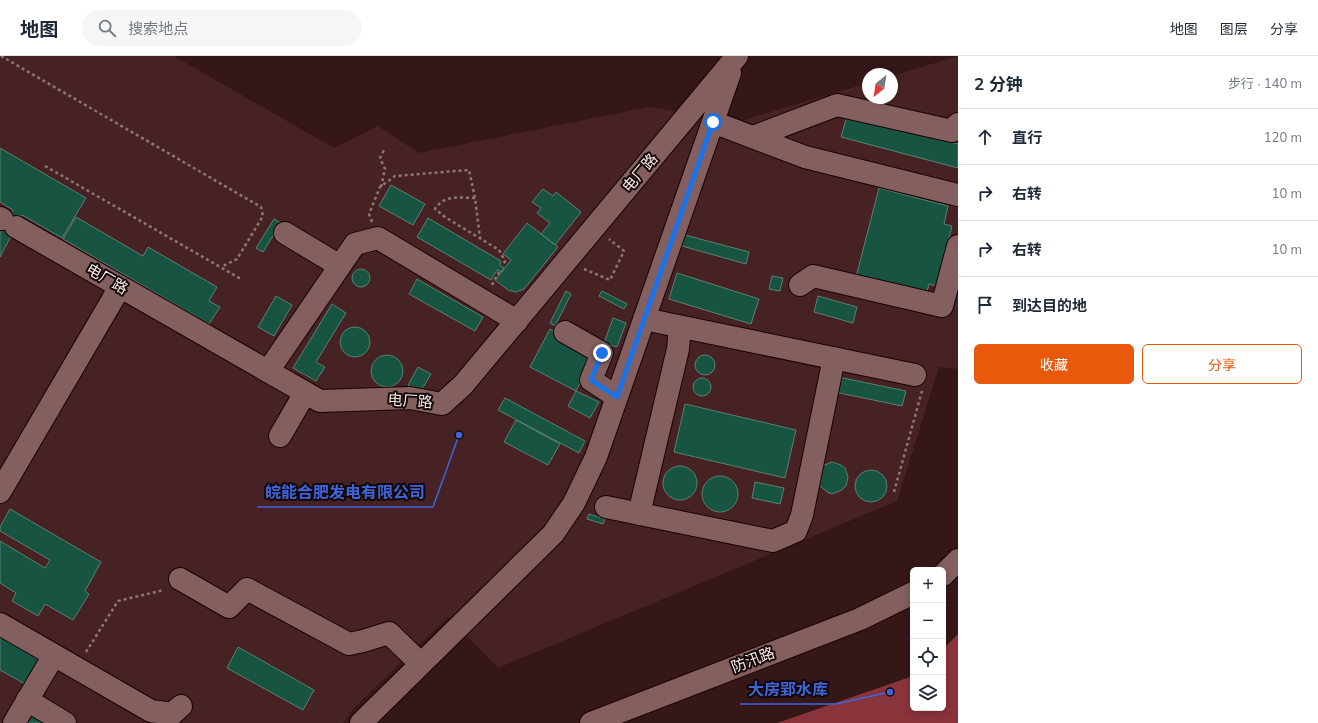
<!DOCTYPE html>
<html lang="zh">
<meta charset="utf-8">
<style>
:root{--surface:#fff;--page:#f6f6f7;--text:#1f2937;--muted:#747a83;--line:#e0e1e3;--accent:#ea580c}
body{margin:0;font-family:Mulish,"Noto Sans SC",sans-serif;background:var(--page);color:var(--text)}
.controls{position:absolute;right:12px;bottom:12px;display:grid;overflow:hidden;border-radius:6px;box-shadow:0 2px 6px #0003}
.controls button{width:36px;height:36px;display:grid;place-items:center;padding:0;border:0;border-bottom:1px solid var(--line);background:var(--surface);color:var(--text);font:20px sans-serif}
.compass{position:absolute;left:862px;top:12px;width:36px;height:36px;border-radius:50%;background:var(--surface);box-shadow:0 2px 6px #0003;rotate:210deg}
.stop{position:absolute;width:12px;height:12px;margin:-9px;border:3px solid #1a73e8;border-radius:50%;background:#fff}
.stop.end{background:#1a73e8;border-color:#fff;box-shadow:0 1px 4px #0008}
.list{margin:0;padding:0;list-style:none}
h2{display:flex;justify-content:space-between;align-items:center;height:52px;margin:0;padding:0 16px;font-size:17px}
h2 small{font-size:13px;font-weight:400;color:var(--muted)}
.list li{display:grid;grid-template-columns:26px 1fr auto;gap:12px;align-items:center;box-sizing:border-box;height:56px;padding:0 16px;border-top:1px solid var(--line)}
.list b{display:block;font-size:15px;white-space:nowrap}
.list em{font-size:13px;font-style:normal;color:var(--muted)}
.actions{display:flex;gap:8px;padding:12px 16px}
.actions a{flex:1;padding:9px 0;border:1px solid var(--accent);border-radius:6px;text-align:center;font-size:14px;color:var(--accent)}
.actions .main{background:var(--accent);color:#fff}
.icon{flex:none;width:22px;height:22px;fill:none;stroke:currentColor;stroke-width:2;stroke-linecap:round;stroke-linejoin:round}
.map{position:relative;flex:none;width:958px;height:667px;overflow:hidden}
header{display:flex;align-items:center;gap:24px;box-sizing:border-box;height:56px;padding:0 20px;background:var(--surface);border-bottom:1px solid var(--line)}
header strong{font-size:19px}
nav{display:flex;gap:22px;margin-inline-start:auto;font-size:14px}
.search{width:280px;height:36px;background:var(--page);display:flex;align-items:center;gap:10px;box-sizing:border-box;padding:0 14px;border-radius:22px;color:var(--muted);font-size:15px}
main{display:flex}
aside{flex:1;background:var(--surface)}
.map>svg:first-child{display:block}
.built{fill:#462224}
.water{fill:#89333b}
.building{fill:#175542;stroke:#5b8072}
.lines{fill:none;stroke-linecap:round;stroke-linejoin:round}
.minor-casing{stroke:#1a0204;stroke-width:24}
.path{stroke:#8e7676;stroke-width:2.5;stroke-dasharray:3 3;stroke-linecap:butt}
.minor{stroke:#835f5f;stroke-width:22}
.route{stroke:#1a73e8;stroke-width:5}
.labels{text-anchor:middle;stroke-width:4;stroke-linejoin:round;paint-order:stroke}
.street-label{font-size:15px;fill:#fcebeb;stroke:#130707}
.leader{fill:none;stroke:#3e66db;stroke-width:1.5}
.callout-dot{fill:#3e66db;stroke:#130707;stroke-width:1.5}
.callout-label{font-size:16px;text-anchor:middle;font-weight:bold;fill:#3e66db;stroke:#130707;stroke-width:4;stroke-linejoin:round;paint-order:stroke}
</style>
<header>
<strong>地图</strong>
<div class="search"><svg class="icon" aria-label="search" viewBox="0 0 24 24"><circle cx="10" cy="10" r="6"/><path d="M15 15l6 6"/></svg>搜索地点</div>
<nav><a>地图</a><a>图层</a><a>分享</a></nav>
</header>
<main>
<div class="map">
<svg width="958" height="667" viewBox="0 0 958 667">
<rect width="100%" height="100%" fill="#351718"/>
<!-- built -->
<path class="built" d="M0 0H174L334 92 378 70 419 97 650 51 737 66 868 27V42H892V20L958 0V313L939 311 897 445 498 612 448 561 353 653 343 667H0Z"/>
<!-- water -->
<path class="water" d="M958 578V667H777L913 620V652H943V593Z"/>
<!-- building -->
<path class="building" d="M847 59 958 88V112L841 81Z
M0 92 86 142 62 182 22 159 0 201V178L13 154 0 146Z
M391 129 425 148 413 169 379 150Z
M879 132 948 150 944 168 952 170 937 230 929 228 926 239 856 221Z
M543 133 553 140 556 136 581 156 555 189 541 178 550 167 537 157 541 152 532 146Z
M76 161 143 200 148 191 217 231 209 245 220 251 209 268 63 183Z
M428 162 501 205 500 209 504 212 502 216 497 214 491 224 417 181Z
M274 163 281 167 263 196 256 192Z
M527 167 558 191 524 233 516 236 508 234 495 224 511 204 503 198Z
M685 179 749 196 746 208 682 190Z
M352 222a9 9 0 1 1 18 0a9 9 0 1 1-18 0Z
M677 217 759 243 751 268 669 243Z
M772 220 783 222 780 235 769 233Z
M417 223 483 261 475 275 409 238Z
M566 235 571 238 555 270 550 267Z
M602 235 627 248 624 253 599 240Z
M276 240 292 249 274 280 258 271Z
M818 240 857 251 853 267 814 256Z
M332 248 346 257 316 306 325 311 316 325 293 312Z
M613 262 626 267 617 291 604 287Z
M340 286a15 15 0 1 1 30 0a15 15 0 1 1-30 0Z
M550 273 596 297 576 335 530 311Z
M371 315a16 16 0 1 1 32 0a16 16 0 1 1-32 0Z
M695 309a10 10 0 1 1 20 0a10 10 0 1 1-20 0Z
M418 311 431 318 424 330 418 335 408 329Z
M838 321 906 335 902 350 835 336Z
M693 331a9 9 0 1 1 18 0a9 9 0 1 1-18 0Z
M576 335 599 346 590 362 568 350Z
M505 342 585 385 579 397 498 354Z
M685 348 796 374 785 422 674 396Z
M516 364 560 388 548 409 504 386Z
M832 406 841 409 845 412 848 421 846 430 842 434 832 438 827 436 819 429 822 410Z
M663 427a17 17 0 1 1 34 0a17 17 0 1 1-34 0Z
M855 430a16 16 0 1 1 32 0a16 16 0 1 1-32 0Z
M702 438a18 18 0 1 1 36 0a18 18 0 1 1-36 0Z
M755 426 784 432 780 448 752 442Z
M10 453 101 506 85 535 89 538 73 564 45 548 38 560 12 545 16 537 0 527V485L45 512 50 504 0 475V471Z
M589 458 605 463 603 468 587 463Z
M0 579 40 602 25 628 0 614Z
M238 591 314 634 303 654 227 612Z
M26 656 45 667H19Z"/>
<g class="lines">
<!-- minor casing -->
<g class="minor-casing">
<path id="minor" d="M713 66 805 101 958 139
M753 81 837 49 952 75 958 68
M0 162 2 163
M16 171 320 345 410 342 442 348 463 329 737 0
M285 177 340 210
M800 229 813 220 942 250 958 190
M644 263 915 319
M565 276 602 297 591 324 617 341
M268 315 355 188 378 182 517 265
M280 380 305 337
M0 436 120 231
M606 451 773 485 796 475 802 459 834 302
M639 458 678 293 680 271
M943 519 958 504
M180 523 229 551 247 533 349 588 363 585 389 577 421 608
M0 568 151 655 172 658 181 650
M27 644 65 667
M14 667 54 599
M361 667 553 478 574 447 596 401 730 17
M591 667 860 563 913 537"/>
</g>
<!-- path -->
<path class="path" d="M1 0 261 151 263 160 237 203 221 211
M45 110 241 223
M381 131 385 113 380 102 384 94
M475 142C459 142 445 138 435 153L445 161 499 194 505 205 503 209
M372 166 369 158 380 131 395 120 469 114 475 142 480 182
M584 213 610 224 624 195 609 183
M492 229 499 216
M894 436 922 335
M86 596 118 545 160 535 164 533"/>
<!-- minor -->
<use href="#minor" class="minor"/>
</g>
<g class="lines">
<!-- route -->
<path class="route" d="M602 297 591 324 617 341 713 66"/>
</g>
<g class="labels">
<!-- street labels -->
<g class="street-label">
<text transform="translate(640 117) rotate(-50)" y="5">电厂路</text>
<text transform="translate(107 223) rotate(30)" y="5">电厂路</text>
<text transform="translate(410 345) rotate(4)" y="5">电厂路</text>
<text transform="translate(753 604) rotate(-21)" y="5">防汛路</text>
</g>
</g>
<!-- callouts -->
<path class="leader" d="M459 379L433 451H257M890 636L836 648H740"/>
<g class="callout-dot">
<circle cx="459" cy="379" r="4"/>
<circle cx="890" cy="636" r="4"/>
</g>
<g class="callout-label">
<text x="345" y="442">皖能合肥发电有限公司</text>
<text x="788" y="639">大房郢水库</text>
</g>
</svg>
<div class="controls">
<button>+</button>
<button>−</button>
<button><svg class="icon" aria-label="locate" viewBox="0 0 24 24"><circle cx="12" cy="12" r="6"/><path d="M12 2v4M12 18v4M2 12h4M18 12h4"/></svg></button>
<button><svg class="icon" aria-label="layers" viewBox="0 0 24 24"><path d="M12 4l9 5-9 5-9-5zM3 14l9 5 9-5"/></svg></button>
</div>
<svg class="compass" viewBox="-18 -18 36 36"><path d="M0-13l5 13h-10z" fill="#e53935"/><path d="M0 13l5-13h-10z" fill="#747a83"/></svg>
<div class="stop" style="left:713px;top:66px"></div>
<div class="stop end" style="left:602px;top:297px"></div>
</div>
<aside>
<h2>2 分钟<small>步行 · 140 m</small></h2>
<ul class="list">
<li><svg class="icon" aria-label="ahead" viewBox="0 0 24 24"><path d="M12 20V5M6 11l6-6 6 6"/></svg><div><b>直行</b></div><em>120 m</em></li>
<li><svg class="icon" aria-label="right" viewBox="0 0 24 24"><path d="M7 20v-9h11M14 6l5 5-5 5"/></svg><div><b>右转</b></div><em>10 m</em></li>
<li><svg class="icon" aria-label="right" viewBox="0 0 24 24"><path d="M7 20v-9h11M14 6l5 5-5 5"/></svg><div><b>右转</b></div><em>10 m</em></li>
<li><svg class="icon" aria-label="arrive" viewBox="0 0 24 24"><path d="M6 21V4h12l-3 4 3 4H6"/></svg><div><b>到达目的地</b></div></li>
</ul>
<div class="actions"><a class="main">收藏</a><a>分享</a></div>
</aside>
</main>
